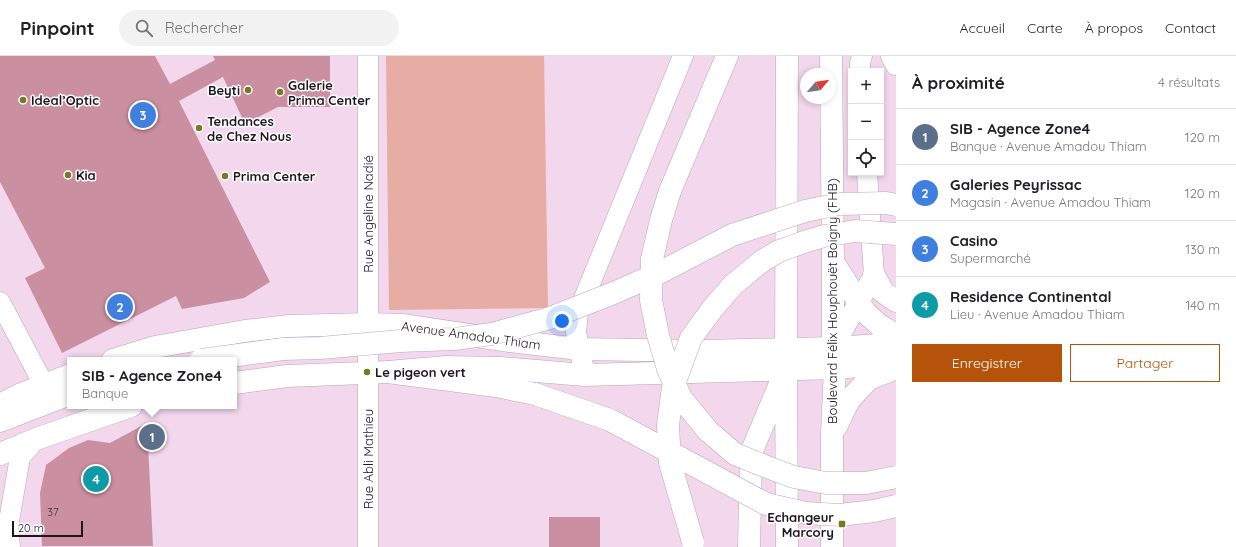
<!DOCTYPE html>
<html lang="fr">
<meta charset="utf-8">
<style>
:root{--surface:#fff;--page:#f2f2f2;--text:#202124;--muted:#757577;--line:#e0e0e0;--accent:#b45309}
body{margin:0;font-family:Quicksand,sans-serif;background:var(--page);color:var(--text)}
.controls{position:absolute;right:12px;top:12px;display:grid;overflow:hidden;border-radius:0px;box-shadow:0 2px 6px #0003}
.controls button{width:36px;height:36px;display:grid;place-items:center;padding:0;border:0;border-bottom:1px solid var(--line);background:var(--surface);color:var(--text);font:20px sans-serif}
.compass{position:absolute;left:800px;top:12px;width:36px;height:36px;border-radius:50%;background:var(--surface);box-shadow:0 2px 6px #0003;rotate:61deg}
.scale{position:absolute;left:12px;bottom:10px;width:71px;box-sizing:border-box;padding-left:4px;border:2px solid #1e151d;border-top:0;font-size:11px;line-height:14px;white-space:nowrap;color:#1e151d;-webkit-text-stroke:3px #fff;paint-order:stroke}
.you{position:absolute;left:562px;top:265px;width:14px;height:14px;margin:-10px;border:3px solid #fff;border-radius:50%;background:#1a73e8;box-shadow:0 0 0 6px #1a73e833}
.badge{display:grid;place-items:center;width:26px;height:26px;border-radius:50%;background:var(--accent);color:#fff;font-size:13px;font-weight:700}
.pin{position:absolute;translate:-50% -50%;border:2px solid #fff;box-shadow:0 1px 4px #0006}
.popup{position:absolute;left:67px;top:301px;width:170px;height:52px;box-sizing:border-box;display:grid;place-content:center;border-radius:0px;background:var(--surface);filter:drop-shadow(0 1px 3px #0005);font-size:13px;white-space:nowrap;color:var(--muted)}
.popup b{font-size:15px;color:var(--text)}
.popup::after{content:'';position:absolute;left:50%;top:100%;margin-left:-8px;border:8px solid transparent;border-top-color:var(--surface)}
.list{margin:0;padding:0;list-style:none}
h2{display:flex;justify-content:space-between;align-items:center;height:52px;margin:0;padding:0 16px;font-size:17px}
h2 small{font-size:13px;font-weight:400;color:var(--muted)}
.list li{display:grid;grid-template-columns:26px 1fr auto;gap:12px;align-items:center;box-sizing:border-box;height:56px;padding:0 16px;border-top:1px solid var(--line)}
.list b{display:block;font-size:15px;white-space:nowrap}
.list p{margin:0;font-size:13px;white-space:nowrap;color:var(--muted)}
.list em{font-size:13px;font-style:normal;color:var(--muted)}
.actions{display:flex;gap:8px;padding:12px 16px}
.actions a{flex:1;padding:9px 0;border:1px solid var(--accent);border-radius:0px;text-align:center;font-size:14px;color:var(--accent)}
.actions .main{background:var(--accent);color:#fff}
.icon{flex:none;width:22px;height:22px;fill:none;stroke:currentColor;stroke-width:2;stroke-linecap:round;stroke-linejoin:round}
.map{position:relative;flex:none;width:896px;height:491px;overflow:hidden}
header{display:flex;align-items:center;gap:24px;box-sizing:border-box;height:56px;padding:0 20px;background:var(--surface);border-bottom:1px solid var(--line)}
header strong{font-size:19px}
nav{display:flex;gap:22px;margin-inline-start:auto;font-size:14px}
.search{width:280px;height:36px;background:var(--page);display:flex;align-items:center;gap:10px;box-sizing:border-box;padding:0 14px;border-radius:22px;color:var(--muted);font-size:15px}
main{display:flex}
aside{flex:1;background:var(--surface)}
.map>svg:first-child{display:block}
.green{fill:#e7ada5}
.building{fill:#ca90a1}
.lines{fill:none;stroke-linecap:round;stroke-linejoin:round}
.street-casing{stroke:#bea4b9;stroke-width:21}
.secondary-casing{stroke:#bea4b9;stroke-width:23}
.highway-casing{stroke:#bea4b9;stroke-width:23}
.street{stroke:#fff;stroke-width:20}
.secondary{stroke:#fff;stroke-width:22}
.highway{stroke:#fff;stroke-width:22}
.highway-bridge-casing{stroke:#bea4b9;stroke-width:23;stroke-linecap:butt}
.highway-bridge{stroke:#fff;stroke-width:22}
.poi-dot{fill:#767a22;stroke:#fff;stroke-width:1.5}
.labels{text-anchor:middle;stroke-width:3;stroke-linejoin:round;paint-order:stroke}
.number-label{font-size:11px;fill:#49343e}
.poi-label{font-size:13px;font-weight:bold;fill:#1e151d;stroke:#fff;text-anchor:start}
.street-label{font-size:13px;fill:#1e151d;stroke:#fff}
</style>
<header>
<strong>Pinpoint</strong>
<div class="search"><svg class="icon" aria-label="search" viewBox="0 0 24 24"><circle cx="10" cy="10" r="6"/><path d="M15 15l6 6"/></svg>Rechercher</div>
<nav><a>Accueil</a><a>Carte</a><a>À propos</a><a>Contact</a></nav>
</header>
<main>
<div class="map">
<svg width="896" height="491" viewBox="0 0 896 491">
<rect width="100%" height="100%" fill="#f2d7ed"/>
<!-- green -->
<path class="green" d="M386 0H544L548 252 389 254Z"/>
<!-- building -->
<path class="building" d="M0 0H155L170 28 215 4 213 0H330V51H278L245 68 223 21 179 45 270 226 244 242 182 253 176 240 62 297 25 222 45 212 0 126Z
M147 367 153 490H42L40 437 46 409 69 392 88 384 110 387Z
M549 461H600V491H549Z"/>
<g class="lines">
<!-- street casing -->
<g class="street-casing">
<path id="street" d="M860 15V7L862 0
M0 246 44 329
M833 292 874 219 867 117
M585 319 576 276 578 257 683 0
M10 491 8 471 20 401 36 383
M368 491V0"/>
</g>
<!-- secondary casing -->
<g class="secondary-casing">
<path id="secondary" d="M874 219 883 236 896 245
M113 304 155 291 245 275 289 270 368 268 402 269 510 285 579 293 705 295 833 292 896 288
M234 327 287 320 388 316 446 311 500 312 585 319 835 312 896 307
M0 349 19 339 70 319
M0 398 36 383 131 350"/>
</g>
<!-- highway casing -->
<g class="highway-casing">
<path id="highway" d="M787 0 786 314 787 491
M831 0 833 206V292L835 312 832 378V491
M892 0 896 8
M670 135 727 0
M833 206 865 256 879 269 896 279
M388 316 496 330 535 338
M0 365 70 338
M836 371 849 344 869 323 896 312
M749 491 751 397 782 323"/>
</g>
<!-- street -->
<use href="#street" class="street"/>
<!-- secondary -->
<use href="#secondary" class="secondary"/>
<!-- highway -->
<use href="#highway" class="highway"/>
<!-- highway-bridge casing -->
<g class="highway-bridge-casing">
<path id="highway-bridge" d="M670 135 661 164 652 203 651 244 658 279 668 313 681 342 708 375 735 398 762 409 794 421 826 427H866L896 421
M201 304 283 293 320 292 400 285 454 283 492 278 550 262 616 236 661 216 732 179 805 155 839 148 886 147 896 149
M535 338 610 364 766 448 806 457 840 459 874 455 896 450
M693 486 670 407 668 369 673 331 691 282 713 252 733 229 762 205 779 195 804 186 824 180 855 175 896 178"/>
</g>
<!-- highway-bridge -->
<use href="#highway-bridge" class="highway-bridge"/>
</g>
<!-- markers -->
<g class="poi-dot">
<circle cx="248" cy="34" r="4"/>
<circle cx="280" cy="36" r="4"/>
<circle cx="23" cy="44" r="4"/>
<circle cx="199" cy="72" r="4"/>
<circle cx="68" cy="119" r="4"/>
<circle cx="225" cy="120" r="4"/>
<circle cx="367" cy="316" r="4"/>
<rect x="838" y="464" width="8" height="8" rx="2"/>
</g>
<g class="labels">
<!-- number labels -->
<g class="number-label">
<text x="53" y="460">37</text>
</g>
<!-- poi labels -->
<g class="poi-label">
<text x="288" y="34">Galerie<tspan x="288" dy="15">Prima Center</tspan></text>
<text x="240" y="39" text-anchor="end">Beyti</text>
<text x="31" y="49">Ideal’Optic</text>
<text x="207" y="70">Tendances<tspan x="207" dy="15">de Chez Nous</tspan></text>
<text x="76" y="124">Kia</text>
<text x="233" y="125">Prima Center</text>
<text x="375" y="321">Le pigeon vert</text>
<text x="834" y="466" text-anchor="end">Echangeur<tspan x="834" dy="15">Marcory</tspan></text>
</g>
<!-- street labels -->
<g class="street-label">
<text transform="translate(368 158) rotate(-90)" y="5">Rue Angeline Nadié</text>
<text transform="translate(832 245) rotate(-90)" y="5">Boulevard Félix Houphouët Boigny (FHB)</text>
<text transform="translate(471 279) rotate(8)" y="5">Avenue Amadou Thiam</text>
<text transform="translate(368 403) rotate(-90)" y="5">Rue Abli Mathieu</text>
</g>
</g>
</svg>
<div class="controls">
<button>+</button>
<button>−</button>
<button><svg class="icon" aria-label="locate" viewBox="0 0 24 24"><circle cx="12" cy="12" r="6"/><path d="M12 2v4M12 18v4M2 12h4M18 12h4"/></svg></button>
</div>
<svg class="compass" viewBox="-18 -18 36 36"><path d="M0-13l5 13h-10z" fill="#e53935"/><path d="M0 13l5-13h-10z" fill="#757577"/></svg>
<div class="scale">20 m</div>
<div class="you"></div>
<div class="pin badge" style="left:152px;top:381px;background:#5c6f8a">1</div>
<div class="popup"><b>SIB - Agence Zone4</b>Banque</div>
<div class="pin badge" style="left:120px;top:251px;background:#3f7fe0">2</div>
<div class="pin badge" style="left:143px;top:59px;background:#3f7fe0">3</div>
<div class="pin badge" style="left:96px;top:423px;background:#0f9aa8">4</div>
</div>
<aside>
<h2>À proximité<small>4 résultats</small></h2>
<ul class="list">
<li><span class="badge" style="background:#5c6f8a">1</span><div><b>SIB - Agence Zone4</b><p>Banque · Avenue Amadou Thiam</p></div><em>120 m</em></li>
<li><span class="badge" style="background:#3f7fe0">2</span><div><b>Galeries Peyrissac</b><p>Magasin · Avenue Amadou Thiam</p></div><em>120 m</em></li>
<li><span class="badge" style="background:#3f7fe0">3</span><div><b>Casino</b><p>Supermarché</p></div><em>130 m</em></li>
<li><span class="badge" style="background:#0f9aa8">4</span><div><b>Residence Continental</b><p>Lieu · Avenue Amadou Thiam</p></div><em>140 m</em></li>
</ul>
<div class="actions"><a class="main">Enregistrer</a><a>Partager</a></div>
</aside>
</main>
